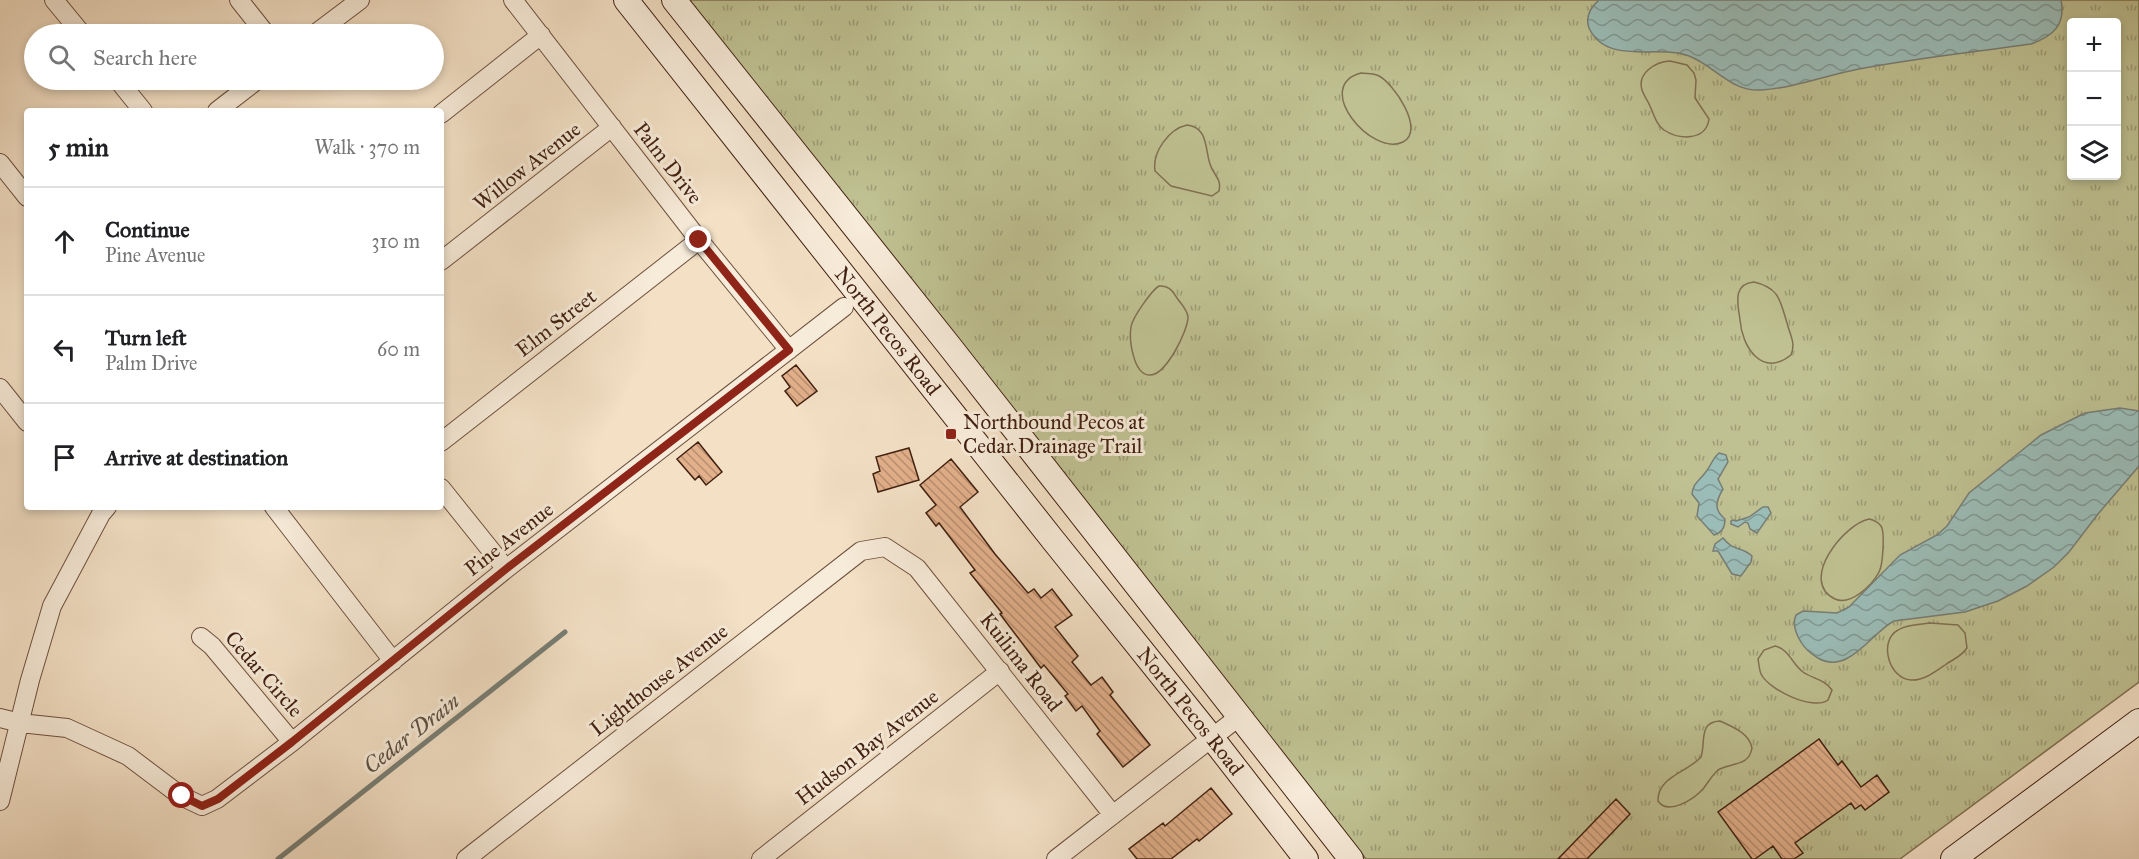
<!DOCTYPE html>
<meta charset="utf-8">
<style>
:root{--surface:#fff;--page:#f6f6f6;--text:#202124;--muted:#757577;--line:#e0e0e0}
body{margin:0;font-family:"IM FELL Great Primer",serif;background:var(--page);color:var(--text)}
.controls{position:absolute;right:18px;top:18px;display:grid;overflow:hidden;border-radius:6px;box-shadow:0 3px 9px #0003}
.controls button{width:54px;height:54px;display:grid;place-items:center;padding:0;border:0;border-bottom:2px solid var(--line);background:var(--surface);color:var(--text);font:30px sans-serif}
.stop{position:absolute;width:18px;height:18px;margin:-14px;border:4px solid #8f2418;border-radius:50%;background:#fff}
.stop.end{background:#8f2418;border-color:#fff;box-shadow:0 2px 6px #0008}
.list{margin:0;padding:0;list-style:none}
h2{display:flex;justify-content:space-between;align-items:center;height:78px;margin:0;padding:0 24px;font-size:26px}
h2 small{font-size:20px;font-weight:400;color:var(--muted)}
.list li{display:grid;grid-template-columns:39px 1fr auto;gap:18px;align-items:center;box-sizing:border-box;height:108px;padding:0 24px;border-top:2px solid var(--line)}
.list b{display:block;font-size:22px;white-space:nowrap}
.list p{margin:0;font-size:20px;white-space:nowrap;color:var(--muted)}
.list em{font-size:20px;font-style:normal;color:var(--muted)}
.icon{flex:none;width:33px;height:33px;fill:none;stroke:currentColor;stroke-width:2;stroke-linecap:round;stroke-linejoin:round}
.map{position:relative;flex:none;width:2139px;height:859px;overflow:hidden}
.search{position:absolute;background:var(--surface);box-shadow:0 3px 9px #0003;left:24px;top:24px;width:420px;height:66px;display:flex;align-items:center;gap:15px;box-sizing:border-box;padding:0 21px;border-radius:33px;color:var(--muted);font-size:22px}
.panel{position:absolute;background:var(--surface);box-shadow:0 3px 9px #0003;left:24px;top:108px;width:420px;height:402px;border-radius:6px}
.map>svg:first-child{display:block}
.grass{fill:url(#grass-tufts);stroke:#807052;stroke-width:1.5;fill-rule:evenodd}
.pitch{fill:#bfc192;stroke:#807052;stroke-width:1.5}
.water{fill:url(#water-waves);stroke:#777e75;stroke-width:1.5}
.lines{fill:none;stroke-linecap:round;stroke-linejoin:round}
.stream{stroke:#777e75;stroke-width:5}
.building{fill:url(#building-back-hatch);stroke:#412011;stroke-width:1.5}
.street-casing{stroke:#6e503e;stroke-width:20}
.secondary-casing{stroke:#412011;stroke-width:26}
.street{stroke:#f7ebd9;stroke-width:18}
.secondary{stroke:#f7ebd9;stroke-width:24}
.route{stroke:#8f2418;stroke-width:8}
.poi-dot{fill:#8f2418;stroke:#f7ebd9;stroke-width:2}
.labels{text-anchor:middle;stroke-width:6;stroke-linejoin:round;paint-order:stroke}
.street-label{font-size:21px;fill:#412011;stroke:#f7ebd9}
.poi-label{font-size:21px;fill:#412011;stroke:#f7ebd9;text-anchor:start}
.water-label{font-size:22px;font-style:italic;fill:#5c4f43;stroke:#f7ebd9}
</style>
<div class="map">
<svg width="2139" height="859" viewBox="0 0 2139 859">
<defs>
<pattern id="grass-tufts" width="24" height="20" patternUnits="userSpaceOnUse" patternTransform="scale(1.5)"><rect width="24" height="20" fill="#bfc192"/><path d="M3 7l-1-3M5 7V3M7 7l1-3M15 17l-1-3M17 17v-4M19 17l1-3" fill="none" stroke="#9d9c76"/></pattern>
<pattern id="water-waves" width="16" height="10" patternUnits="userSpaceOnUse" patternTransform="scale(1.5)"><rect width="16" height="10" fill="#9bbdb8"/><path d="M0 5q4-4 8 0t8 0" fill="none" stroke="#809994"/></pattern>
<pattern id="building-back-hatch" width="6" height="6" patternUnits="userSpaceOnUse" patternTransform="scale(1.5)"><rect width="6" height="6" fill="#e2b08b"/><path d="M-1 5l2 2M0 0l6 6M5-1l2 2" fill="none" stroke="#b98f70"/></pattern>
</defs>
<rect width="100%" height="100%" fill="#f3e0c5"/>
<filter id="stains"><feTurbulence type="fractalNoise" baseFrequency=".00333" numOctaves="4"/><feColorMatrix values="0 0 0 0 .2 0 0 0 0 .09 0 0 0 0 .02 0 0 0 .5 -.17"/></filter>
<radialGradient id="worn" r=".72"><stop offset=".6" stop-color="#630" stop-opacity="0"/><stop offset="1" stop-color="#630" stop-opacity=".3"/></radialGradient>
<!-- grass -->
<path class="grass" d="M687 0H2139V682L1900 859H1366ZM2072 22H2116V176H2072Z"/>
<!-- pitch -->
<path class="pitch" d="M1670 61 1687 65 1694 73 1696 80 1695 98 1709 119C1706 141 1679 140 1664 130 1656 124 1654 115 1650 106 1648 101 1644 96 1642 90 1637 73 1655 62 1670 61Z
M1361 73C1368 74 1373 73 1379 76 1393 83 1426 130 1403 142 1371 157 1312 86 1361 73Z
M1187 125C1208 127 1205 149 1210 164 1213 175 1222 178 1219 191L1212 196 1171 186 1155 171C1152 152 1169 129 1187 125Z
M1754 282C1780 288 1780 301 1787 323 1790 335 1796 343 1791 355 1762 378 1742 347 1740 320 1738 304 1732 284 1754 282Z
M1159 286C1168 285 1172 290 1177 298 1181 304 1187 309 1188 317 1188 331 1165 377 1149 375 1133 374 1129 339 1131 327 1132 318 1152 290 1159 286Z
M1869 519C1874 520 1878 522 1881 526 1885 532 1883 565 1879 572 1872 585 1851 606 1835 599 1798 581 1844 524 1869 519Z
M1930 623 1958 625 1965 633 1967 648C1961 657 1953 659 1945 665 1935 672 1923 681 1911 680 1889 679 1878 641 1898 630 1907 624 1919 625 1930 623Z
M1775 646C1789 649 1792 664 1803 672 1813 679 1824 679 1832 690L1828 700C1813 711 1769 690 1761 674 1759 669 1759 664 1758 659L1764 650Z
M1720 721C1733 727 1749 733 1752 748 1749 767 1731 762 1718 770 1712 775 1708 783 1703 789 1694 799 1668 816 1658 801 1657 777 1688 772 1701 757 1706 742 1698 722 1720 721Z"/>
<!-- water -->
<path class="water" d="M1599 0H2061C2066 25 2053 36 2031 44 1974 52 1916 58 1859 69 1827 75 1795 88 1761 90 1731 92 1715 66 1689 56 1657 44 1607 66 1589 28 1585 17 1591 7 1599 0Z
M2120 408 2139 411V466L2098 514 2069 552 2054 567 2027 586 1998 601 1965 612 1894 621C1872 632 1848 676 1818 658 1811 654 1805 649 1801 642 1796 634 1792 624 1796 615L1803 611 1837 613 1849 607 1900 555 1937 535 1947 526 1969 493 2041 435 2085 413Z
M1719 453 1726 455 1728 462 1718 479 1723 489C1716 501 1713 509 1725 519 1725 526 1722 533 1714 535L1697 516 1699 503 1692 494C1693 483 1699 481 1705 473 1711 466 1712 459 1719 453Z
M1763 507H1768L1771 513 1757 533 1750 529 1748 523 1745 522 1738 527 1731 524V521L1734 520 1736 521 1749 517Z
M1723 538C1734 552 1741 546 1752 556L1751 562 1741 576 1732 574 1718 551H1713L1715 544Z"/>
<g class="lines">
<!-- stream -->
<path class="stream" d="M278 859 565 632"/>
</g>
<!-- building -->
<path class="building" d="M796 365 817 391 797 406 785 391 790 387 782 376Z
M698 442 722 472 706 485 699 476 695 480 677 459Z
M909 448 919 480 878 492 873 474 880 471 876 457Z
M951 459 978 492 960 507 995 554 1028 593 1034 589 1041 598 1052 589 1072 615 1055 627 1078 656 1072 662 1091 685 1102 677 1113 692 1110 695 1150 745 1123 767 1097 734 1100 731 1082 706 1076 711 1065 696 1068 694 1044 665 1041 668 1000 614 1002 613 970 573 975 570 939 523 936 526 926 513 936 505 920 485Z
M1819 739 1838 765 1842 761 1861 787 1877 775 1889 792 1865 810 1861 805 1855 809 1851 803 1795 843 1803 853 1794 859H1782L1773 846 1755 859H1752L1718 812Z
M1211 788 1232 814 1199 841 1197 839 1171 859H1137L1129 849 1163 823 1165 826Z
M1616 799 1630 814 1587 859H1558Z"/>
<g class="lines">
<!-- street casing -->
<g class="street-casing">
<path id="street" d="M54 0 82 34
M239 0 266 34
M513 0 699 240 789 350
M315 34 360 0
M118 80 143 111
M217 111 257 80
M441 114 541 35
M0 163 27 197
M441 261 612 127
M0 388 27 422
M441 442 699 240
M441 488 506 569
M274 507 393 661
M201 637 212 646 292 742
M0 718 20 723 67 728 128 756 181 796 202 806 217 799 292 742 506 569 844 307
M0 801 30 680 52 606 101 514 107 507
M466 859 861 551 885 547 917 568 1113 815
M761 859 1000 671
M1056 859 1240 716"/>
</g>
<!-- secondary casing -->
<g class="secondary-casing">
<g id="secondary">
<path id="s1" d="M626 0 1053 540 1212 738 1306 859"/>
<path d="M674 0 951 348 1351 859"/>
<path d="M1953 859 2139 721"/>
</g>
</g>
<!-- street -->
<use href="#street" class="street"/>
<!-- secondary -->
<use href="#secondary" class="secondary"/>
</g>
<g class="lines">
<!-- route -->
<path class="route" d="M182 796 202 806 218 799 292 742 506 569 789 350 699 240"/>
</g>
<!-- markers -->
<rect class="poi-dot" x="945" y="428" width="12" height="12" rx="3"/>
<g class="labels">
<!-- street labels -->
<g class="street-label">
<text transform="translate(668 163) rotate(52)" y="7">Palm Drive</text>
<text transform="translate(527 166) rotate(-38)" y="7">Willow Avenue</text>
<text transform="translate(556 323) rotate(-38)" y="7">Elm Street</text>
<text dy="7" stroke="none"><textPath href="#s1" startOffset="422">North Pecos Road</textPath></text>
<text transform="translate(509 539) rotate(-38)" y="7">Pine Avenue</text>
<text transform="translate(1021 662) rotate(52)" y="7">Kuilima Road</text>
<text transform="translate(264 674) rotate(49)" y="7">Cedar Circle</text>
<text transform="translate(659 680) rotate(-38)" y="7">Lighthouse Avenue</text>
<text dy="7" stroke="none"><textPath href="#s1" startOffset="908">North Pecos Road</textPath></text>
<text transform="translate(867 747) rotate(-38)" y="7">Hudson Bay Avenue</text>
</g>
<!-- poi labels -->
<g class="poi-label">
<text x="963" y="429">Northbound Pecos at<tspan x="963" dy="24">Cedar Drainage Trail</tspan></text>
</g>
<!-- water labels -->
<g class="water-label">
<text transform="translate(411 733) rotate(-38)" y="8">Cedar Drain</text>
</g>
</g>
<rect width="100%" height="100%" filter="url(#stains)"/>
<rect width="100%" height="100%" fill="url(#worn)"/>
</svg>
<div class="controls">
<button>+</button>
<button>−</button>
<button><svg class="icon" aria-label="layers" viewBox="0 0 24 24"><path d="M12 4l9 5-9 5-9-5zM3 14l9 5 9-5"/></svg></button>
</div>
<div class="stop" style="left:182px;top:796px"></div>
<div class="stop end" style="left:699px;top:240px"></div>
<div class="search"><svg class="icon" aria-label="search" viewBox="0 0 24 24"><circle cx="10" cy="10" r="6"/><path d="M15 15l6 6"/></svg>Search here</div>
<section class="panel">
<h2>5 min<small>Walk · 370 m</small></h2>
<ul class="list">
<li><svg class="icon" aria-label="ahead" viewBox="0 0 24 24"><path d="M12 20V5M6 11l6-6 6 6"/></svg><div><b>Continue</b><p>Pine Avenue</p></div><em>310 m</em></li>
<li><svg class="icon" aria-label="left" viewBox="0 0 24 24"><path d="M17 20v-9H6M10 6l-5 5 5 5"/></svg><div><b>Turn left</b><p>Palm Drive</p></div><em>60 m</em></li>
<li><svg class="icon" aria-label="arrive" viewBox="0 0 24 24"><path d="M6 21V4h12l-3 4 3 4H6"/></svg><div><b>Arrive at destination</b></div></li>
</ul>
</section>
</div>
